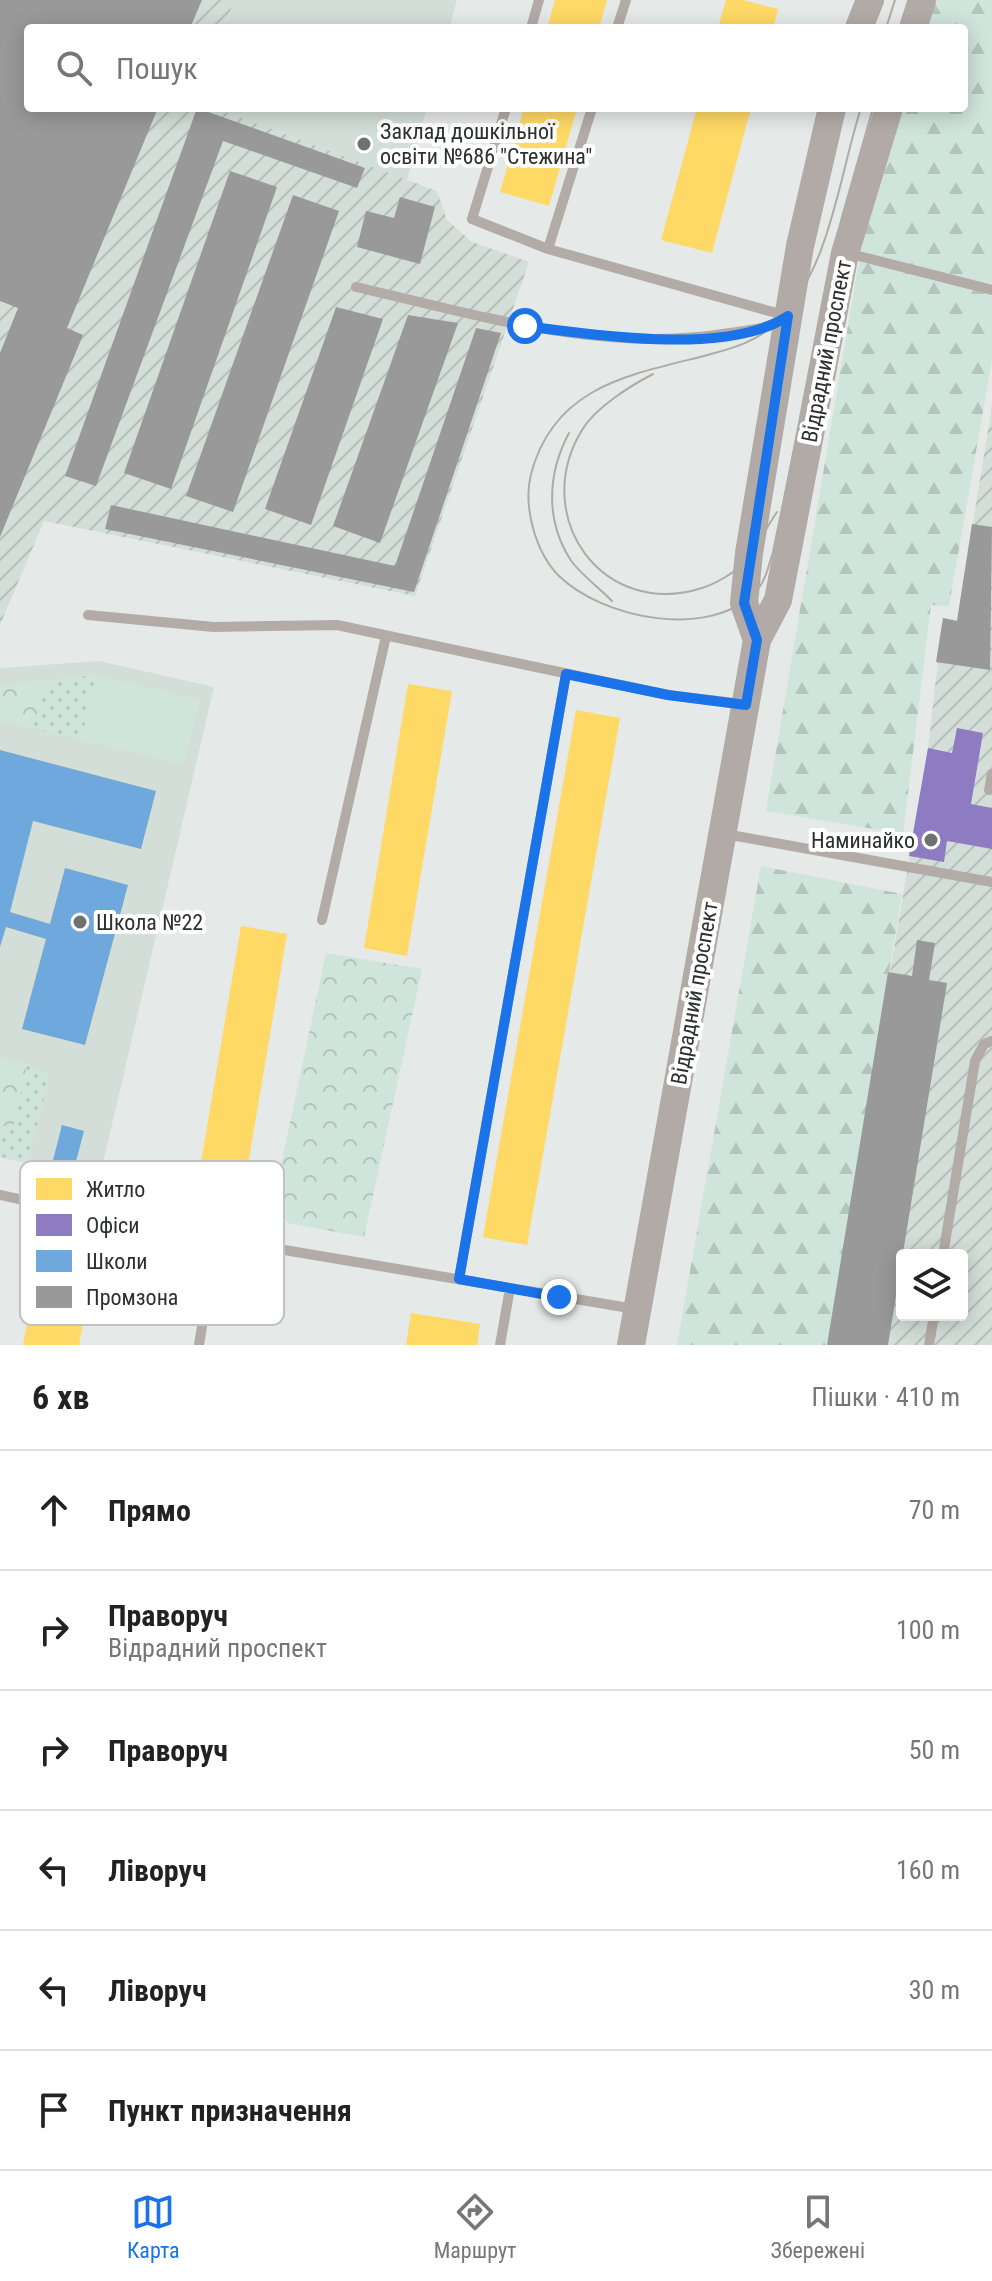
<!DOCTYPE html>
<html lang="uk">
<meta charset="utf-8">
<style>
:root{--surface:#fff;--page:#f6f6f6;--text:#222;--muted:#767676;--line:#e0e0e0;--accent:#1a73e8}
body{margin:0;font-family:"Roboto Condensed",sans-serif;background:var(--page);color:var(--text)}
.controls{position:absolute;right:24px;bottom:24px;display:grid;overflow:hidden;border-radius:8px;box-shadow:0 4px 20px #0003}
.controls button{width:72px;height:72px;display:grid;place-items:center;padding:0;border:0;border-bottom:2px solid var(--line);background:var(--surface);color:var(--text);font:40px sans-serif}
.stop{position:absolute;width:24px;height:24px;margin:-18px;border:6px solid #1a73e8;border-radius:50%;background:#fff}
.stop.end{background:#1a73e8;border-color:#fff;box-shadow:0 2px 8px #0008}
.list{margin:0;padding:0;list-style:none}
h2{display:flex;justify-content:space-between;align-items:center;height:104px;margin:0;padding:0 32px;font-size:34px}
h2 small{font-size:26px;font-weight:400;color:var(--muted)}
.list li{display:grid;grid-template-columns:52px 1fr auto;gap:24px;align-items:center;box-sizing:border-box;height:120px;padding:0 32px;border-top:2px solid var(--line)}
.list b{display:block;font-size:30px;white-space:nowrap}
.list p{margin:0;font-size:26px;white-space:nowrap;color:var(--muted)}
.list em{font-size:26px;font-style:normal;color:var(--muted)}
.icon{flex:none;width:44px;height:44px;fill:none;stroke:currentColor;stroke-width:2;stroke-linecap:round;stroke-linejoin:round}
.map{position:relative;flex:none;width:992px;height:1345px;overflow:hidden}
.search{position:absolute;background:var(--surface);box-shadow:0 4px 20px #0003;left:24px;right:24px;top:24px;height:88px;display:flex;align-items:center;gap:20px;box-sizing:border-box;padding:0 28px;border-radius:8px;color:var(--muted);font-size:30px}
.sheet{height:824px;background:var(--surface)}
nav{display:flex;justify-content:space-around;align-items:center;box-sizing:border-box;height:112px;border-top:2px solid var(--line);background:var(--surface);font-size:22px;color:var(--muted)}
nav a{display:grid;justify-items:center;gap:4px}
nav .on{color:var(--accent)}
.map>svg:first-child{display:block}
.built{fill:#d3ded9}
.industrial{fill:url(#industrial-furrows);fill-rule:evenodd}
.grass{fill:url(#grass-dots)}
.forest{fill:url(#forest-firs)}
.park{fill:url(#park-crowns)}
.pitch{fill:#cfe4db}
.homes{fill:#ffd966}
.offices{fill:#8e7cc3}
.schools{fill:#6fa8dc}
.industry{fill:#999}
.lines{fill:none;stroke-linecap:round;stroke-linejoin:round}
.service{stroke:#b3aba7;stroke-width:10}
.secondary{stroke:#b2aaa6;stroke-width:28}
.tram{stroke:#aeaba8;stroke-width:2}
.route{stroke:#1a73e8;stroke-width:10}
.poi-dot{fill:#6d716f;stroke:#fff;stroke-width:3}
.labels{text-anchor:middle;stroke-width:8;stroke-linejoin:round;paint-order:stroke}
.poi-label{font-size:22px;fill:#2d302e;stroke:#fff;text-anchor:start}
.street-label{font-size:22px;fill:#2d302e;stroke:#fff}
.key{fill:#fff;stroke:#c0c1c0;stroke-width:2}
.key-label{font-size:22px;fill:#2d302e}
</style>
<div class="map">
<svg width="992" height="1345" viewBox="0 0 992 1345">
<defs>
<pattern id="industrial-furrows" width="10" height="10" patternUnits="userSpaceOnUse" patternTransform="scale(2)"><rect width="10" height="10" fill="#d3ded9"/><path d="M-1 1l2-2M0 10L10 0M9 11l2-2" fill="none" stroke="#b5bfbb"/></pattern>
<pattern id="grass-dots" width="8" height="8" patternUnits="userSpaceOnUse" patternTransform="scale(2)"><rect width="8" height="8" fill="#cfe4db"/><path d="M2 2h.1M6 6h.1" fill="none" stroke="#b2c4bc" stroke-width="1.8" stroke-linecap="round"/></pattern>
<pattern id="forest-firs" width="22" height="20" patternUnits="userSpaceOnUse" patternTransform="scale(2)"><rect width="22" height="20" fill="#cfe4db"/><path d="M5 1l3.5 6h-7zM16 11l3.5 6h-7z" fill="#b2c4bc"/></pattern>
<pattern id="park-crowns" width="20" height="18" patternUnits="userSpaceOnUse" patternTransform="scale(2)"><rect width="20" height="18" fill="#cfe4db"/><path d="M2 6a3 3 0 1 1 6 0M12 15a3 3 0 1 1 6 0" fill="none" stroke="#b2c4bc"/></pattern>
</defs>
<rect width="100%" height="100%" fill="#e5e9e7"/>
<!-- built -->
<path class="built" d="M234 0H457L449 28H224Z
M215 108H427L407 180Z
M99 661 214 687 99 1180 0 1157V668Z"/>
<!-- industrial -->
<path class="industrial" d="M0 0H234L224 28H28V108H215L437 191 447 220 472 242 529 262 415 596 44 521 0 625Z
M992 406V1345H827L928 748 943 618 957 620ZM902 1255H962V1315H902Z"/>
<!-- grass -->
<path class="grass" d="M97 675 81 740 33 728 47 680Z
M27 1064 48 1073V1082L27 1163 0 1157V1124L13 1127Z"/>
<!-- forest -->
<path class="forest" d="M936 0H992V360L949 606 931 605 903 834 766 811 862 243 903 108H964V28H927Z
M761 866 902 894 827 1345H677Z"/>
<!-- park -->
<path class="park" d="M47 680 33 728 0 721V686Z
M326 953 422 969 364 1237 288 1223 274 1198Z
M0 1057 27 1064 13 1128 0 1124Z"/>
<!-- pitch -->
<path class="pitch" d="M97 675 200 700 184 765 81 740Z"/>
<!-- homes -->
<path class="homes" d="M555 0H607L599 28H547Z
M726 0H743L778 9 773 28H718Z
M524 108H577L549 206 500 192Z
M697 108H751L712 253 661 240Z
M408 684 452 691 407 956 364 948Z
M576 710 620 718 527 1245 483 1237Z
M0 750 156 791 141 849 0 812Z
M65 868 128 885 85 1045 22 1029 46 939 6 927 10 912 50 924Z
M241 926 287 934 242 1200 196 1192Z
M38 1263 92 1273 79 1345H23Z
M411 1313 480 1324 477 1345H406Z"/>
<!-- offices -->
<path class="offices" d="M957 728 983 733 971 804 992 808V849L947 841 944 862 909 856 928 748 952 753Z"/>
<!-- schools -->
<path class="schools" d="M0 750 156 791 141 849 33 821 10 912 50 924 65 868 128 885 85 1045 22 1029 46 939 6 927 0 947Z
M62 1125 84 1131 74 1169 52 1164Z"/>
<!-- industry -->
<path class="industry" d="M0 0H202L190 28H28V108H158L67 328 83 335 0 537V353L18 308 0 301Z
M197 108 365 168 357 188 223 141 96 486 65 476Z
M230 171 277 187 171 489 124 473Z
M293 195 339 211 233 512 186 496Z
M400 197 435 207 420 264 357 247 366 211 394 218Z
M336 307 383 319 311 525 265 509Z
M408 315 458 323 380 543 333 526Z
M476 328 501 333 414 592 105 529 111 505 395 566Z
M972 524 992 527 990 670 936 662 943 618 957 621Z
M917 940 935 943 929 980 947 983 888 1345H827L888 972 912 976Z"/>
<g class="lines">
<!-- service -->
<path class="service" d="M531 28 539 0
M617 28 626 0
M506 108 472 219 548 249 787 316
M548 249 592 108
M847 253 992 290
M356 287C478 315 604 354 730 333 748 330 767 329 783 319
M88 615 214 627 337 625 668 695 742 704
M989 790 992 774
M725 834 992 882
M322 920 386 636
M0 1195 136 1225 635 1309
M943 1255 975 1061 984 1044 992 1041
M459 1279 566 674
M199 1345 216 1239
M500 1345 510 1288
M929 1345 934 1315"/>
<!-- secondary -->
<path class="secondary" d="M859 28 870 0
M913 28 922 0
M757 640 744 603 749 553 800 246 832 108
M631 1345 757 640 778 600 845 253 889 108"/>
<!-- tram -->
<path class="tram" d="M886 28 895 0
M861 108C838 179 831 270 775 324 755 343 729 349 704 356 628 375 554 387 531 474 523 506 535 551 558 575 602 619 712 641 757 590 766 580 769 564 773 552L842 217 873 108
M653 374C630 386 595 408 582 430 529 517 603 620 702 588 715 584 734 573 744 563 756 549 766 528 777 512
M569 433C547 474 545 522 572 562 583 576 599 588 612 601"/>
</g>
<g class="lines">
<!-- route -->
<path class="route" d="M525 326C594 335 728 356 788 316L744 603 757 640 746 705 668 695 566 674 459 1279 559 1297"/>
</g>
<!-- markers -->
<g class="poi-dot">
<circle cx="364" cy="144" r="8"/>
<circle cx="931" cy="840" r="8"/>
<circle cx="80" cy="922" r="8"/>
</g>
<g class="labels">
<!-- poi labels -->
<g class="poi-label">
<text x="380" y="139">Заклад дошкільної<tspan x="380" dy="25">освіти №686 "Стежина"</tspan></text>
<text x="915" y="848" text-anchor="end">Наминайко</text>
<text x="96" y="930">Школа №22</text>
</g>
<!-- street labels -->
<g class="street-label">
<text transform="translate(826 351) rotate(-79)" y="8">Відрадний проспект</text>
<text transform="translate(694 993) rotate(-80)" y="8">Відрадний проспект</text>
</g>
</g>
<!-- legend -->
<rect x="20" y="1161" width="264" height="164" rx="12" class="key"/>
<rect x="36" y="1178" width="36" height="22" fill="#ffd966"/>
<rect x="36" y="1214" width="36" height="22" fill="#8e7cc3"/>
<rect x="36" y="1250" width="36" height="22" fill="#6fa8dc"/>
<rect x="36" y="1286" width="36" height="22" fill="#999"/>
<g class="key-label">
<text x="86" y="1197">Житло</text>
<text x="86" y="1233">Офіси</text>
<text x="86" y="1269">Школи</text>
<text x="86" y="1305">Промзона</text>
</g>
</svg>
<div class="controls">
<button><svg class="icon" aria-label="layers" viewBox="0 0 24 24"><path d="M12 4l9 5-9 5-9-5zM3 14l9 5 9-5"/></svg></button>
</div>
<div class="stop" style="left:525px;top:326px"></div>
<div class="stop end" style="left:559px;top:1297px"></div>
<div class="search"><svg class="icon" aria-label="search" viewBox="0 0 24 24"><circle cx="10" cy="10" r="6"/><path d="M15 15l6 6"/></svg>Пошук</div>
</div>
<section class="sheet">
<h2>6 хв<small>Пішки · 410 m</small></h2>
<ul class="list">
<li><svg class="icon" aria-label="ahead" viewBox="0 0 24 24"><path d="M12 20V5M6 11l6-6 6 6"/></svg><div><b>Прямо</b></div><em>70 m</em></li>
<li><svg class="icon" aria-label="right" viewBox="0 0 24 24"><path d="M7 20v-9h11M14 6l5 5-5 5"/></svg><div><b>Праворуч</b><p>Відрадний проспект</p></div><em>100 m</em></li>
<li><svg class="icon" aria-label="right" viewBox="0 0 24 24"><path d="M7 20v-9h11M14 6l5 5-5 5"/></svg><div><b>Праворуч</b></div><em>50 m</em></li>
<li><svg class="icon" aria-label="left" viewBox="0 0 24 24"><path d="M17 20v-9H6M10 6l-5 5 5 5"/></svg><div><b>Ліворуч</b></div><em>160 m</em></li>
<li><svg class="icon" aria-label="left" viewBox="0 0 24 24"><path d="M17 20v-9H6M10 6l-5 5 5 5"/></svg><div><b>Ліворуч</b></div><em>30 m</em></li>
<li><svg class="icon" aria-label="arrive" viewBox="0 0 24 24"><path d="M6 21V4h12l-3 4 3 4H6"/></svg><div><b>Пункт призначення</b></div></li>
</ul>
</section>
<nav>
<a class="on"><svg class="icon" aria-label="map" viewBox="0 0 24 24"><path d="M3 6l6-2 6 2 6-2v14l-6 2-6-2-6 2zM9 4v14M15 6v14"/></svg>Карта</a>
<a><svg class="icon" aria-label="directions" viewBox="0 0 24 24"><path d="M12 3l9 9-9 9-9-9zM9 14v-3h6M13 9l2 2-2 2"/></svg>Маршрут</a>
<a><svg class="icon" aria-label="saved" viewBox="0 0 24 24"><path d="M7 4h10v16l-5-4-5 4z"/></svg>Збережені</a>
</nav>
